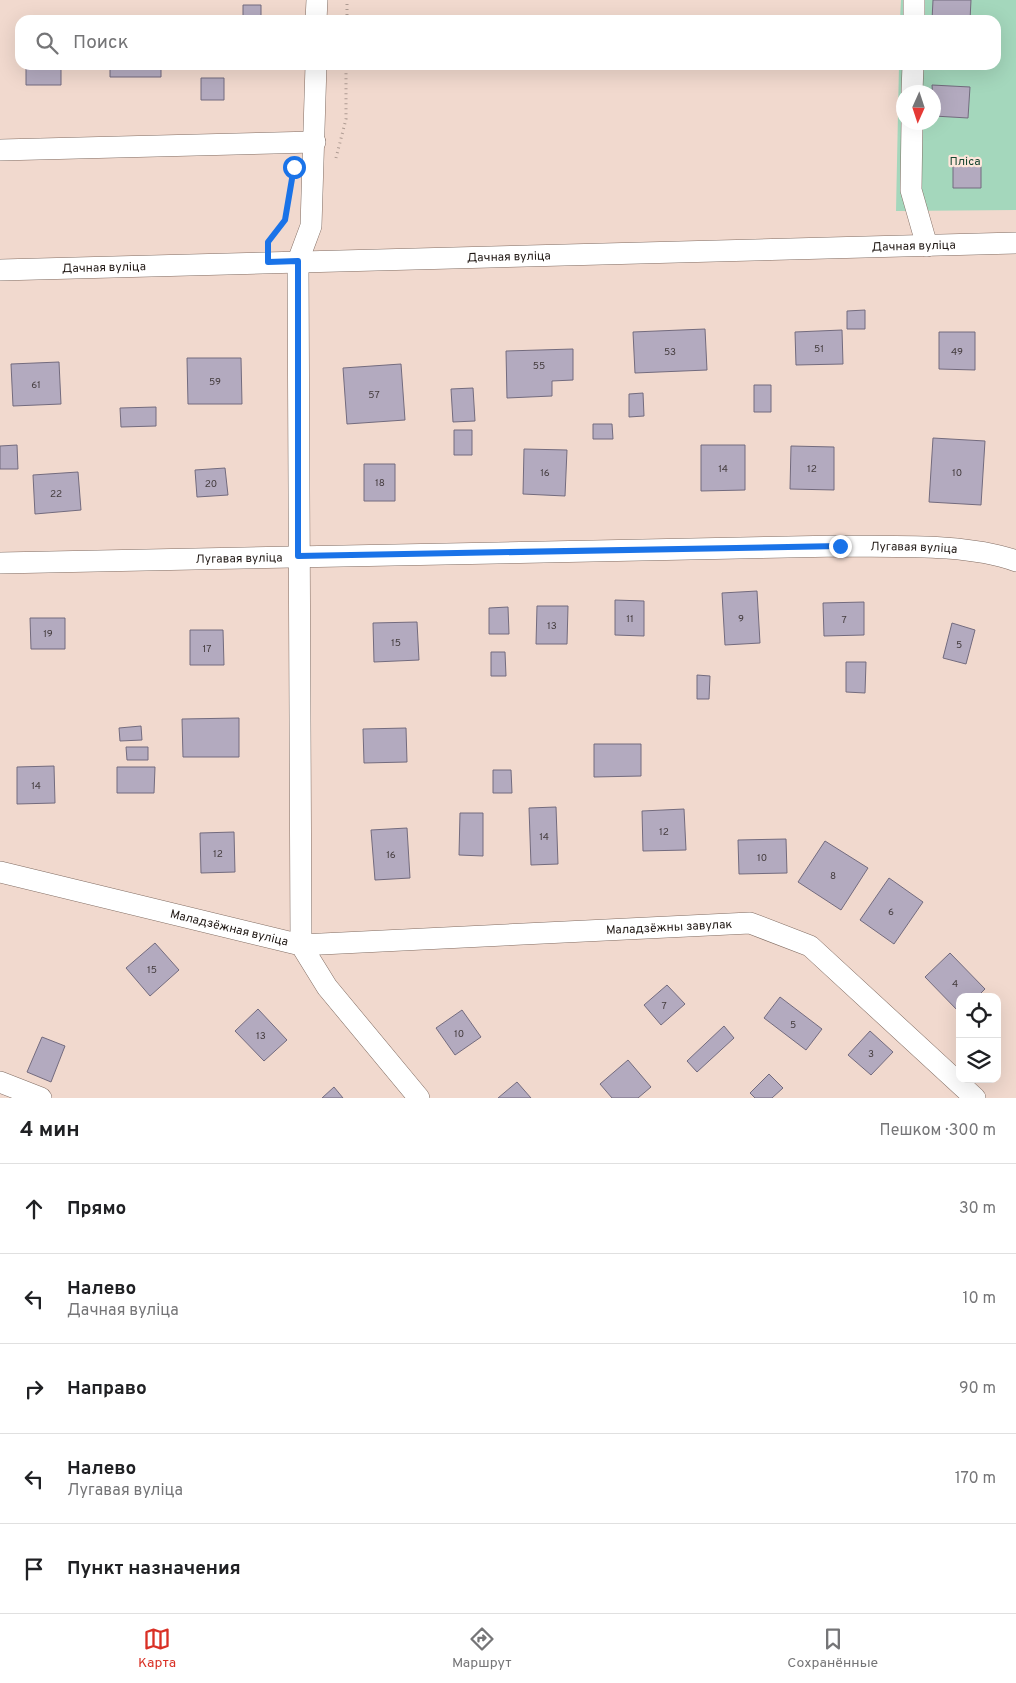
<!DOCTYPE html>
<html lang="ru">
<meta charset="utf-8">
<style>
:root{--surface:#fff;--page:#f2f2f2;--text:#202124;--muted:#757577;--line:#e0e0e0;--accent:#d93025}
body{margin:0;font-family:Overpass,sans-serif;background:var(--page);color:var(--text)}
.controls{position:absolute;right:15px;bottom:15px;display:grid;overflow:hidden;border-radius:10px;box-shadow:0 5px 20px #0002}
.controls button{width:45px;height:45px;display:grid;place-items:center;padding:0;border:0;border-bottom:1px solid var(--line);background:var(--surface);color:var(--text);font:25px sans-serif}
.compass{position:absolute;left:896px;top:85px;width:45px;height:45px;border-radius:50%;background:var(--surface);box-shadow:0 5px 20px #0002;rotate:183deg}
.stop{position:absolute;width:15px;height:15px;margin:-11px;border:4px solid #1a73e8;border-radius:50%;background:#fff}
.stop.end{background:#1a73e8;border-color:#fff;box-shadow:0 1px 5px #0008}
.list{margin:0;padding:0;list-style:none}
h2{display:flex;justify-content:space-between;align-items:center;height:65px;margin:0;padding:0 20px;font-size:21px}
h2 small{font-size:16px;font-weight:400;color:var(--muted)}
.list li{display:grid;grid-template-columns:32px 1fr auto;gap:15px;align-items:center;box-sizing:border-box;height:90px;padding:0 20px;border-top:1px solid var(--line)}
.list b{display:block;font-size:19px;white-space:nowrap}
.list p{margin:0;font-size:16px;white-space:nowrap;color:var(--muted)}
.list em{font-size:16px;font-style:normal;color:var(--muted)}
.icon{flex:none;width:28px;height:28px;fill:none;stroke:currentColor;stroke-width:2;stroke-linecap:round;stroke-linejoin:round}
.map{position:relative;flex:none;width:1016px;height:1098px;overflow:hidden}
.search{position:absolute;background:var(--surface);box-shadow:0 5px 20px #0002;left:15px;right:15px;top:15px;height:55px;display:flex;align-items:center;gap:12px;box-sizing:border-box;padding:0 18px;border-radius:15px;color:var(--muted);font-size:19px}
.sheet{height:515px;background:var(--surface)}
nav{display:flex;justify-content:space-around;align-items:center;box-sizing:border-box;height:70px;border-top:1px solid var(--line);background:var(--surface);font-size:14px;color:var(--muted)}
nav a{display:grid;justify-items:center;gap:2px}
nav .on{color:var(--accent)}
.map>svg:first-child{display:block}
.green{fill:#a4d7bc;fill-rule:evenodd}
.building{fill:#b3aabf;stroke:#736b7e}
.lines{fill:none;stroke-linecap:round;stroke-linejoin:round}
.minor-casing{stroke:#816c62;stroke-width:22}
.path{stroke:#ae9b92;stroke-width:3;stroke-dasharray:1 4;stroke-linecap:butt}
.minor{stroke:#fff;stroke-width:21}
.route{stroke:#1a73e8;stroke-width:6}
.labels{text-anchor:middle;stroke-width:4.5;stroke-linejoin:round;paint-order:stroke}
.number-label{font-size:10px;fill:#443c3e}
.park-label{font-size:12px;fill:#174631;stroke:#fee6db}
.street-label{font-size:12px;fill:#1f1713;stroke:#fee6db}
</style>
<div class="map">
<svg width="1016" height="1098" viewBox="0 0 1016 1098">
<rect width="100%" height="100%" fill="#f1d9ce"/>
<!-- green -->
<path class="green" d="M901 0H1016V210L896 211 899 65H996V20H900ZM904 92H934V122H904Z"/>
<!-- building -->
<path class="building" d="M933 0H971L970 20H932Z
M243 5H261V20H243Z
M26 65H61V85H26Z
M110 65H161V77H110Z
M201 78H224V100H201Z
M932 85 970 87 968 118 934 116Z
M953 163H981V188H953Z
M865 310V329H847V311Z
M705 329 707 370 635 373 633 332Z
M842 330 843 364 796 365 795 332Z
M939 332H975V370L939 369Z
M573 349V380L552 381V396L507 398 506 351Z
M187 358H241L242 404H188Z
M59 362 61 404 13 406 11 364Z
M401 364 405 420 347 424 343 368Z
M754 385H771V412H754Z
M473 388 475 421 453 422 451 389Z
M643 393 644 416 629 417V394Z
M156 407V426L121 427 120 408Z
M593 424H612L613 439H593Z
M454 430H472V455H454Z
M933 438 985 441 981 505 929 502Z
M17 445 18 469H0V446Z
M701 445H745V490L701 491Z
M791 446 834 447V490L790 489Z
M524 449 567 450 565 496 523 494Z
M364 464H395V501H364Z
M225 468 228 495 197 497 195 470Z
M78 472 81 510 35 514 33 475Z
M757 591 760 643 725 645 722 593Z
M615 600 644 601V636L615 635Z
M864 602V635L824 636 823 603Z
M537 606H568L567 644H536Z
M508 607 509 634H489V608Z
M30 618H65V649H31Z
M417 622 419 660 374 662 373 623Z
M952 623 975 630 966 664 943 658Z
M190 630H223L224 665H190Z
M491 652H505L506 676H491Z
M846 662H866L865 693 846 692Z
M697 675 710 676 709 699H697Z
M239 718V757H183L182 719Z
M141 726 142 740 120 741 119 728Z
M406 728 407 762 364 763 363 729Z
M594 744H641V776L594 777Z
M126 747H148V760H127Z
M54 766 55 803 17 804V767Z
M117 767H155L154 793H117Z
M493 770H511L512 793H493Z
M556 807 558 864 531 865 529 808Z
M684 809 686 850 643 851 642 811Z
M460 813H483V856L459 855Z
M407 828 410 878 375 880 371 830Z
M234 832 235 872 201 873 200 833Z
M786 839 787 873 739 874 738 840Z
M825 841 868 868 841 910 798 882Z
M889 878 923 902 894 944 860 920Z
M155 943 179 970 150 996 126 968Z
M950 953 985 989 977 997H960V1013L925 977Z
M667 985 685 1004 661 1025 644 1005Z
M780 997 822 1029 806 1050 764 1018Z
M258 1009 287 1040 264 1061 235 1031Z
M462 1010 481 1037 455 1055 436 1028Z
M724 1026 734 1038 697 1072 687 1061Z
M870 1031 893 1052 871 1075 848 1055Z
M42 1037 65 1046 51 1082 27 1072Z
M628 1060 651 1087 638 1098H612L600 1084Z
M769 1074 783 1088 772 1098H755L750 1093Z
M517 1082 531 1098H498Z
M334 1087 343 1098H322Z"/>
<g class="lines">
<!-- minor casing -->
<g class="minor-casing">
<g id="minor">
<path d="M316 20 317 0"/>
<path d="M914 20V0"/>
<path id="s1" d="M316 65 311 226 298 261 301 945 750 923 810 946 975 1098"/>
<path d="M912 92 913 65"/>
<path d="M912 122 911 190 927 246"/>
<path d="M0 150 315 142"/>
<path id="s2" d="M0 270 1016 243"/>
<path id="s3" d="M0 563 840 546C893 547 967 543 1016 561"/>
<path id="s4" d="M0 872 301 945 327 987 419 1098"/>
<path d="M0 1082 41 1098"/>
</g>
</g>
<!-- path -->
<path class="path" d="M347 20V0
M336 158 346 119V65
M268 241 285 220 289 199"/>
<!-- minor -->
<use href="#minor" class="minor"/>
</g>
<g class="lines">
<!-- route -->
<path class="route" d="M294 167 285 220 268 242V262L298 261V556L840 546"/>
</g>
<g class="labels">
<!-- number labels -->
<g class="number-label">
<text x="819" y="352">51</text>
<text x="670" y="355">53</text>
<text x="957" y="355">49</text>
<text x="539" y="369">55</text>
<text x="215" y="385">59</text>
<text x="36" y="388">61</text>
<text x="374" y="398">57</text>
<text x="723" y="472">14</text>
<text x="812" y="472">12</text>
<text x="545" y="476">16</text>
<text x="957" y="476">10</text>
<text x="380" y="486">18</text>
<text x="211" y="487">20</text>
<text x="56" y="497">22</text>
<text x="630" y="622">11</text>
<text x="741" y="622">9</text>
<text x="844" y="623">7</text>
<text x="552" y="629">13</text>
<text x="48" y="637">19</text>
<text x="396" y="646">15</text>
<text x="959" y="648">5</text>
<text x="207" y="652">17</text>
<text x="36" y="789">14</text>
<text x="664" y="835">12</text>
<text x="544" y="840">14</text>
<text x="218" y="857">12</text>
<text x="391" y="858">16</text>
<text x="762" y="861">10</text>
<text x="833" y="879">8</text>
<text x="891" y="915">6</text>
<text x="152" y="973">15</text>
<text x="955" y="987">4</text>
<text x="664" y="1009">7</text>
<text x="793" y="1028">5</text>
<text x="459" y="1037">10</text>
<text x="261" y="1039">13</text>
<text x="871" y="1057">3</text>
</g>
<!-- park labels -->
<g class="park-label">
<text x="965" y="165">Пліса</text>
</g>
<!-- street labels -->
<g class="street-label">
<text dy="4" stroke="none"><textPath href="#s2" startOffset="914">Дачная вуліца</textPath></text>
<text dy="4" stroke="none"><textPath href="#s2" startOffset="509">Дачная вуліца</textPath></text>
<text dy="4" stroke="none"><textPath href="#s2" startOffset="104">Дачная вуліца</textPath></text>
<text dy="4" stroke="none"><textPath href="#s3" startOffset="914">Лугавая вуліца</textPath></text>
<text dy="4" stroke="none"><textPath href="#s3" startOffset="239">Лугавая вуліца</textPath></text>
<text dy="4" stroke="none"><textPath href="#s1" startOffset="1251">Маладзёжны завулак</textPath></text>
<text dy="4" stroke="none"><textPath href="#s4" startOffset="236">Маладзёжная вуліца</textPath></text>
</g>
</g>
</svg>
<div class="controls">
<button><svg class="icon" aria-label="locate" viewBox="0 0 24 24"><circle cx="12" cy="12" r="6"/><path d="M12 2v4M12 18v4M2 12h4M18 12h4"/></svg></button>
<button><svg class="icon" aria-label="layers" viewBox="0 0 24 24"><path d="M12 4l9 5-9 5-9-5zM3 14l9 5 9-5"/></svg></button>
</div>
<svg class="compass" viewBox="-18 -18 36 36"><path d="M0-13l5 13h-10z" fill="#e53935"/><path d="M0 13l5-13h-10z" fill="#757577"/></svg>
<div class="stop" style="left:294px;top:167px"></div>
<div class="stop end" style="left:840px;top:546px"></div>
<div class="search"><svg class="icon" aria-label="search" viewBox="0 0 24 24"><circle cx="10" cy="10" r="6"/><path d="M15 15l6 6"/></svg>Поиск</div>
</div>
<section class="sheet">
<h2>4 мин<small>Пешком · 300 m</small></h2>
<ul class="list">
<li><svg class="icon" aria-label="ahead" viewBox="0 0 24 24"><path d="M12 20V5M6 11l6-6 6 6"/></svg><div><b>Прямо</b></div><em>30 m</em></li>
<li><svg class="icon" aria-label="left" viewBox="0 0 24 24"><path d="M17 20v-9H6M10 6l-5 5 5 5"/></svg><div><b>Налево</b><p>Дачная вуліца</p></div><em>10 m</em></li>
<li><svg class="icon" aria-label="right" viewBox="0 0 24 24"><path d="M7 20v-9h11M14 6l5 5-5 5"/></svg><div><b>Направо</b></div><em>90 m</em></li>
<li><svg class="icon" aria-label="left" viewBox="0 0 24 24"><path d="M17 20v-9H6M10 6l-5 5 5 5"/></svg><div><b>Налево</b><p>Лугавая вуліца</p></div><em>170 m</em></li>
<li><svg class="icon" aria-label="arrive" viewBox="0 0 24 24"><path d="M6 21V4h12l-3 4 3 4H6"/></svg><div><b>Пункт назначения</b></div></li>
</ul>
</section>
<nav>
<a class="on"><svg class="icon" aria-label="map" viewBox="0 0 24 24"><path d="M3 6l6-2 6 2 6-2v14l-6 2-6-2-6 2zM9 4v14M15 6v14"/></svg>Карта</a>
<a><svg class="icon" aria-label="directions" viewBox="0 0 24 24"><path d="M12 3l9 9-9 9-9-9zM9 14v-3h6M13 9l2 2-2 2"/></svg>Маршрут</a>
<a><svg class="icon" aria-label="saved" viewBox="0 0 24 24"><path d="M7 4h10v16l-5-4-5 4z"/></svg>Сохранённые</a>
</nav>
